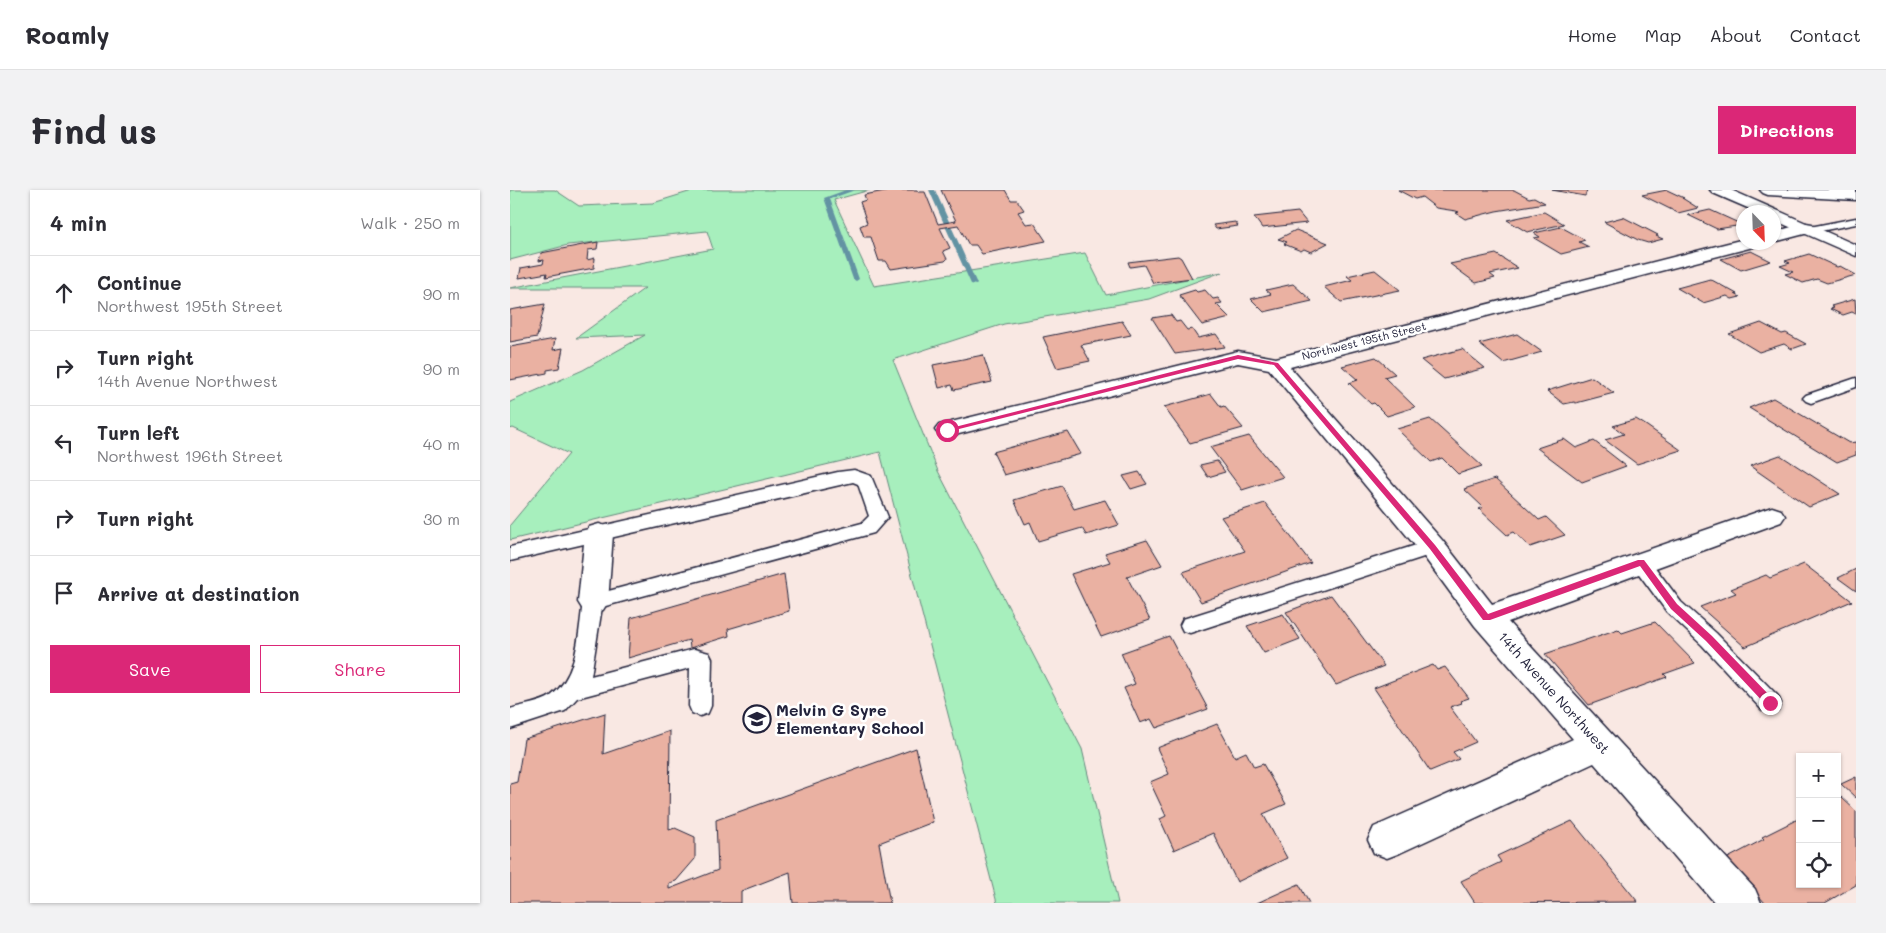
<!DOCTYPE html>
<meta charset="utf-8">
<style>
:root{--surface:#fff;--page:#f2f2f3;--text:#2b2b33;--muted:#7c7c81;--line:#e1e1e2;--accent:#db2777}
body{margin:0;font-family:Mali,sans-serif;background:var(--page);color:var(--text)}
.controls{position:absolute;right:15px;bottom:15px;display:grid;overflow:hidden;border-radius:0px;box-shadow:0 1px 4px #0004}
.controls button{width:45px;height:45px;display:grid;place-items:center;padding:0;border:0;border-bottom:1px solid var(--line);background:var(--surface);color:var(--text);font:25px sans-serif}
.compass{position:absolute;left:1226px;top:15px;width:45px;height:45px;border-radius:50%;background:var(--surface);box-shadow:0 1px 4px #0004;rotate:157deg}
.stop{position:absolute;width:15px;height:15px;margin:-11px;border:4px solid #db2777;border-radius:50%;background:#fff}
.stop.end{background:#db2777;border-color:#fff;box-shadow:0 1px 5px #0008}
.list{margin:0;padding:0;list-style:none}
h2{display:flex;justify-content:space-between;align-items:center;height:65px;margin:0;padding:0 20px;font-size:21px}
h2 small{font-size:16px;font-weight:400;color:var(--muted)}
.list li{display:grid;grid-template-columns:32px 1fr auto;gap:15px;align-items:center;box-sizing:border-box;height:75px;padding:0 20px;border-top:1px solid var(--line)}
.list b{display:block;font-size:19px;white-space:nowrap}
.list p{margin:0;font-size:16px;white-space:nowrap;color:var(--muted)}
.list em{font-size:16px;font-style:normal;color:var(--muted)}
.actions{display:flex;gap:10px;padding:15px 20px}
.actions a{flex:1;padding:11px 0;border:1px solid var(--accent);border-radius:0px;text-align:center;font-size:18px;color:var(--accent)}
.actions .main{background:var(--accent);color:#fff}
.icon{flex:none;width:28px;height:28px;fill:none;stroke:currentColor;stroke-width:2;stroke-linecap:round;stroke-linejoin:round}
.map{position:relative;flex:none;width:1346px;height:713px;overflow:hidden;border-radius:0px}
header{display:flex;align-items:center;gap:30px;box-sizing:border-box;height:70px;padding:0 25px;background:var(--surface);border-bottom:1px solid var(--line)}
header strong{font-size:24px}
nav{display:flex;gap:28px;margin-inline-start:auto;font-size:18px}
.intro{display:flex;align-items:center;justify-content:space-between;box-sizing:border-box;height:120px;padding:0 30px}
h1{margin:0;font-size:35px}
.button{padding:12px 22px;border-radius:0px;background:var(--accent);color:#fff;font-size:18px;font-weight:700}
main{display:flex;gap:30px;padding:0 30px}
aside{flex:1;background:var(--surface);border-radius:0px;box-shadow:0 1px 4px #0004}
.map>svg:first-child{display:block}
.green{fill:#a7efbd;stroke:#64887c}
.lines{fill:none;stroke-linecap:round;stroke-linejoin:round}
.stream{fill:#6393a3;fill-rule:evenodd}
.building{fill:#eab1a2;stroke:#22223b}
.service-casing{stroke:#22223b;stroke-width:3}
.minor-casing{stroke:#22223b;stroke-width:3}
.tertiary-casing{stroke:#22223b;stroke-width:3}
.secondary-casing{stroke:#22223b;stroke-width:3}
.service{fill:#fff;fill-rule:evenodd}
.minor{fill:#fff;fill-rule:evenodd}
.tertiary{fill:#fff;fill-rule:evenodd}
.secondary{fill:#fff;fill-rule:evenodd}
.route{fill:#db2777}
.labels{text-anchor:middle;stroke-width:5;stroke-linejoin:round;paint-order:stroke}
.far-street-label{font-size:11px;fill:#22223b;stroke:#fff}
.street-label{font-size:14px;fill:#22223b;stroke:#fff}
.near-poi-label{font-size:16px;font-weight:bold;fill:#22223b;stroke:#fff;text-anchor:start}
</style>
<header>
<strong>Roamly</strong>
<nav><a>Home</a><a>Map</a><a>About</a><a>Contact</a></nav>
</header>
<div class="intro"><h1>Find us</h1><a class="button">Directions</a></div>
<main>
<aside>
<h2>4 min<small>Walk · 250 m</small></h2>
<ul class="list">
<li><svg class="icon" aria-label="ahead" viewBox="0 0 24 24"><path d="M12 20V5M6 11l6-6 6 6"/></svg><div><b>Continue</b><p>Northwest 195th Street</p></div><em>90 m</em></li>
<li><svg class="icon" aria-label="right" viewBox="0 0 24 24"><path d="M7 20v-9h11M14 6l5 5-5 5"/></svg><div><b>Turn right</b><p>14th Avenue Northwest</p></div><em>90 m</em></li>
<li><svg class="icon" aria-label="left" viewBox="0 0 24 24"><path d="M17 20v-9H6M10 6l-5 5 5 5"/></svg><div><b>Turn left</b><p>Northwest 196th Street</p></div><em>40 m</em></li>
<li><svg class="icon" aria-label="right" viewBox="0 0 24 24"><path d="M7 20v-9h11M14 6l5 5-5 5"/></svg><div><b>Turn right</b></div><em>30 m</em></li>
<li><svg class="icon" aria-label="arrive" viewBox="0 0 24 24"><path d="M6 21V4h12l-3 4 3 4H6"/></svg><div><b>Arrive at destination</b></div></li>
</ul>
<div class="actions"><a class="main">Save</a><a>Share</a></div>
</aside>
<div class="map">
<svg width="1346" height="713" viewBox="0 0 1346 713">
<rect width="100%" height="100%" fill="#f9e8e3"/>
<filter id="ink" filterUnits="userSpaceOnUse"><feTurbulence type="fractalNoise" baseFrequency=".02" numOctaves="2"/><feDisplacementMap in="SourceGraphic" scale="10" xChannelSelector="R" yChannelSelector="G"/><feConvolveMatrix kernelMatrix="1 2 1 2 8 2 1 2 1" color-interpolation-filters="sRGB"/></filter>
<g filter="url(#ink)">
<!-- green -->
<path class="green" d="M0 0H45L69 16 143 13 185 0H360L324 10 364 96 575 63 596 105 712 82 639 109 494 134 383 170 428 281 572 559 608 713H487L370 262 0 350V335L59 264 3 238 0 239V212L73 180 135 145 66 148 135 98H0L203 59 197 41 58 55 0 70Z"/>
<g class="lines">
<!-- stream -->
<path class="stream" d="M336 0H345L320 9 349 89 346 91 343 89 314 8Z
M419 0H425L467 94 466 95 461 94Z"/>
</g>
<!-- building -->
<path class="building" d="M380 0H407L408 2H415L428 34 446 31 431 0H495L501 10H507L514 20 508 22 516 34 524 33 536 51 472 64 466 55H459L448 35 430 38 440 58 433 61 437 69 435 71 381 79 376 71H369L361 47H354L350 36 357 33 350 12 356 10 354 5Z
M888 0H1004L1019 8 1024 7 1035 13 986 21 955 29 946 23 949 22 946 21 926 18 912 7 905 9Z
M1042 0H1077L1075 6Z
M1157 0 1174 8H1172L1188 18 1168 23 1132 5Z
M1200 20 1233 35 1207 39 1178 25Z
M788 22 797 33 752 38 744 27Z
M1034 22 1054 34 1017 42 997 30Z
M1113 27 1148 45 1146 46 1153 49 1138 53 1128 50 1094 32Z
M725 32 728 36 706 39 703 35Z
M1051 37 1075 50 1069 52 1079 57 1051 64 1024 48 1030 47 1024 43Z
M786 40 818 53 801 62 794 59 791 61 774 54 777 52 768 49Z
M88 52 87 59 78 60 77 70 85 68 84 78 36 87 37 83 9 88 11 78 33 74 34 70 29 71 31 63Z
M1241 61 1261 71 1231 80 1211 69Z
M986 64 1008 78 980 84 985 88 966 93 940 74Z
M1299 64 1327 77 1330 76 1346 85 1317 93 1307 89 1293 93 1275 84 1283 82 1270 76 1280 73 1275 71Z
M668 66 671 68 682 88 643 93 634 75 620 77 618 72Z
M865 80 890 100 831 112 814 97 842 90 837 86Z
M1200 89 1227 104H1225L1230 107 1222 109 1217 106 1193 113 1167 98Z
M783 94 802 111 754 122 741 109 761 104 756 100Z
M685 100 687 102 695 100 703 109 708 108 712 113 706 114 720 128 692 135 669 105Z
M1345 109 1346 124 1342 122 1333 125 1320 119 1324 118 1321 116Z
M35 114 27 147 0 152V120Z
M661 125 666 132 670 131 677 140 682 139 688 148 706 144 715 157 665 164 642 128Z
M612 131 621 145 571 155 580 171 547 178 533 147Z
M1251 133 1272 144 1276 143 1296 154 1282 159 1274 154 1249 162 1219 144Z
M1007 144 1032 162 993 173 969 154Z
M45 149 43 160 53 158 49 178 37 180V183L0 190V157Z
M952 159 975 178 934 189 911 170Z
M473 165 482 192 444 200 442 195 429 198 423 175Z
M866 167 885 184 874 187 905 217 877 226 864 213 861 214 839 193 848 190 832 176Z
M1082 187 1104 203 1066 213 1064 212 1054 214 1037 201Z
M701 204 711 217 714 216 733 238 680 253 654 217Z
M1263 208 1339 253 1346 252V265L1327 272 1239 218Z
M920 229 972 276 948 284 932 268 921 272 887 239Z
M1126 229 1137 236 1171 260 1127 274 1095 250 1114 244 1103 236Z
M558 242 571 264 494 285 483 262Z
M739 246 773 287 732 300 700 257Z
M1054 249 1066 258 1084 251 1116 276 1072 292 1027 258Z
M1270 265 1330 304 1299 317 1240 276Z
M707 271 715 282 698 287 690 275Z
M629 282 637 294 621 299 613 286Z
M985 289 1029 330 1036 327 1055 345 1020 357 1004 342 997 345 969 319 973 317 954 299Z
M552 296 564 319 595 310 609 335 576 345 572 338 528 351 520 332 515 334 504 310Z
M755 313 801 373 691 412 673 382 735 361 711 327Z
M637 350 652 375 617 387 640 430 591 447 561 384 600 372 595 363Z
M1294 374 1342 411 1235 457 1190 417 1226 403 1221 399 1256 385 1260 388Z
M1346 379V401L1328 388Z
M274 384 279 421 218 439 219 446 180 458 179 450 118 468 121 428Z
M821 405 874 476 826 495 776 422Z
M773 424 790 449 754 463 737 436Z
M1145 432 1185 473 1154 484 1157 487 1079 515 1035 464 1108 439 1112 443Z
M659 446 698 519 646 538 641 529 630 533 614 498 625 494 611 463Z
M923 475 927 480 935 477 959 508 950 511 952 513 940 517 966 552 943 562 949 569 920 581 864 498Z
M95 523 93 564 160 541 159 640 165 638 185 647V669L166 691 159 693V699L208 680 206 630 406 558 423 632 369 653 380 713H283L280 682 231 701V713H0V594L7 592 14 549Z
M707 534 725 567 736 562 744 577 753 574 776 614 753 624 777 668 727 692 703 643 664 660 650 629 656 626 640 592 659 584 647 558Z
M1346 587V608L1331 594Z
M1331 607 1346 621V695L1315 713H1255L1216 669 1254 649 1252 647 1290 628V694H1327V609Z
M1062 631 1128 712 965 713 951 691 991 672 987 666Z
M789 694 799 713H747Z"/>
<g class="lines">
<!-- service casing -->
<g class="service-casing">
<path id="service" d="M1346 28V34L1300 43 1294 40 1300 37Z
M1346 188V197L1301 213 1296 211 1293 208 1296 205Z
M344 280 361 286 378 327 364 343 92 417 81 486 184 459 199 463 202 469 201 516 198 523 190 526 182 523 179 516 180 478 67 508 55 521 0 539V519C12 515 31 513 41 506 69 484 68 444 73 412L76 407 352 333 359 326 348 294 343 292 0 371V357L328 282Z
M922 350 929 352 931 357 929 362 680 443 673 441 670 435 673 429Z
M1131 366 1138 368 1171 412 1206 443 1268 506 1271 513 1268 520 1260 523 1252 520 1192 455 1157 422 1121 373 1124 368Z"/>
</g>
<!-- minor casing -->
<g class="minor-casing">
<path id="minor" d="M1296 33 1302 34 1304 38 1302 42 1264 52V42Z
M1234 49V52H1249L1247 56 780 177 932 350 982 414 1253 320 1262 317 1271 320 1275 326 1271 332 998 432 1245 699 1251 713H1205L1084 573 890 663 877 668 864 663 858 650 864 637 1063 549 965 436 912 364 759 179 728 173 437 247 429 245 425 240 429 235 728 161 766 168Z
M89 334 99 337 103 344 98 412 93 420 83 423 73 420 68 412 75 344 79 337Z"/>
</g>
<!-- tertiary casing -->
<g class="tertiary-casing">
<path id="tertiary" d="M1200 0H1221L1346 55V66L1264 30V22H1247L1203 3Z"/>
</g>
<!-- secondary casing -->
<g class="secondary-casing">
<path id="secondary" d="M1250 0H1346V10L1258 5 1253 3Z"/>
</g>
<!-- service -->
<use href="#service" class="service"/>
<!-- minor -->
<use href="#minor" class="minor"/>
<!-- tertiary -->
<use href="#tertiary" class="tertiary"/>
<!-- secondary -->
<use href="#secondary" class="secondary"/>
</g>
</g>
<!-- route -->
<path class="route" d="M728 165 768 173 925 355 978 424 1128 370H1134L1167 414 1202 446 1264 510V516H1257L1196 451 1161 419 1130 376 980 430H973L920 359 764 175 728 169 437 242 433 240Z"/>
<!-- icons -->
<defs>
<g id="school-ring" transform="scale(1.4375)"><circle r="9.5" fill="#fff" stroke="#22223b" stroke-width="1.5"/><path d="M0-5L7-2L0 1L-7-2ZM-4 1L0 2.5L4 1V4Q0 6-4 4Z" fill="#22223b"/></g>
</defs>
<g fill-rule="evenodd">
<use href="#school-ring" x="247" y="529"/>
</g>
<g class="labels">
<!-- far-street labels -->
<g class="far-street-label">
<text transform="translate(854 151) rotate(-14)" y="4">Northwest 195th Street</text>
</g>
<!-- street labels -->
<g class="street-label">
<text transform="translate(1044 503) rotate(48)" y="5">14th Avenue Northwest</text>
</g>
<!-- near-poi labels -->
<g class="near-poi-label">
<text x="266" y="526">Melvin G Syre<tspan x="266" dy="18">Elementary School</tspan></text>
</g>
</g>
</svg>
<div class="controls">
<button>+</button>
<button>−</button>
<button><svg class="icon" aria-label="locate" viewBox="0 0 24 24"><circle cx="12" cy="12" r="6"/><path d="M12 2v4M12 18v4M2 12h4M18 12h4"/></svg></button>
</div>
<svg class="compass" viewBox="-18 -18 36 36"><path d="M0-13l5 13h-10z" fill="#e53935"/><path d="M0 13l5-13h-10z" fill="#7c7c81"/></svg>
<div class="stop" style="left:437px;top:240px"></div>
<div class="stop end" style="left:1260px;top:513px"></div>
</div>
</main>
